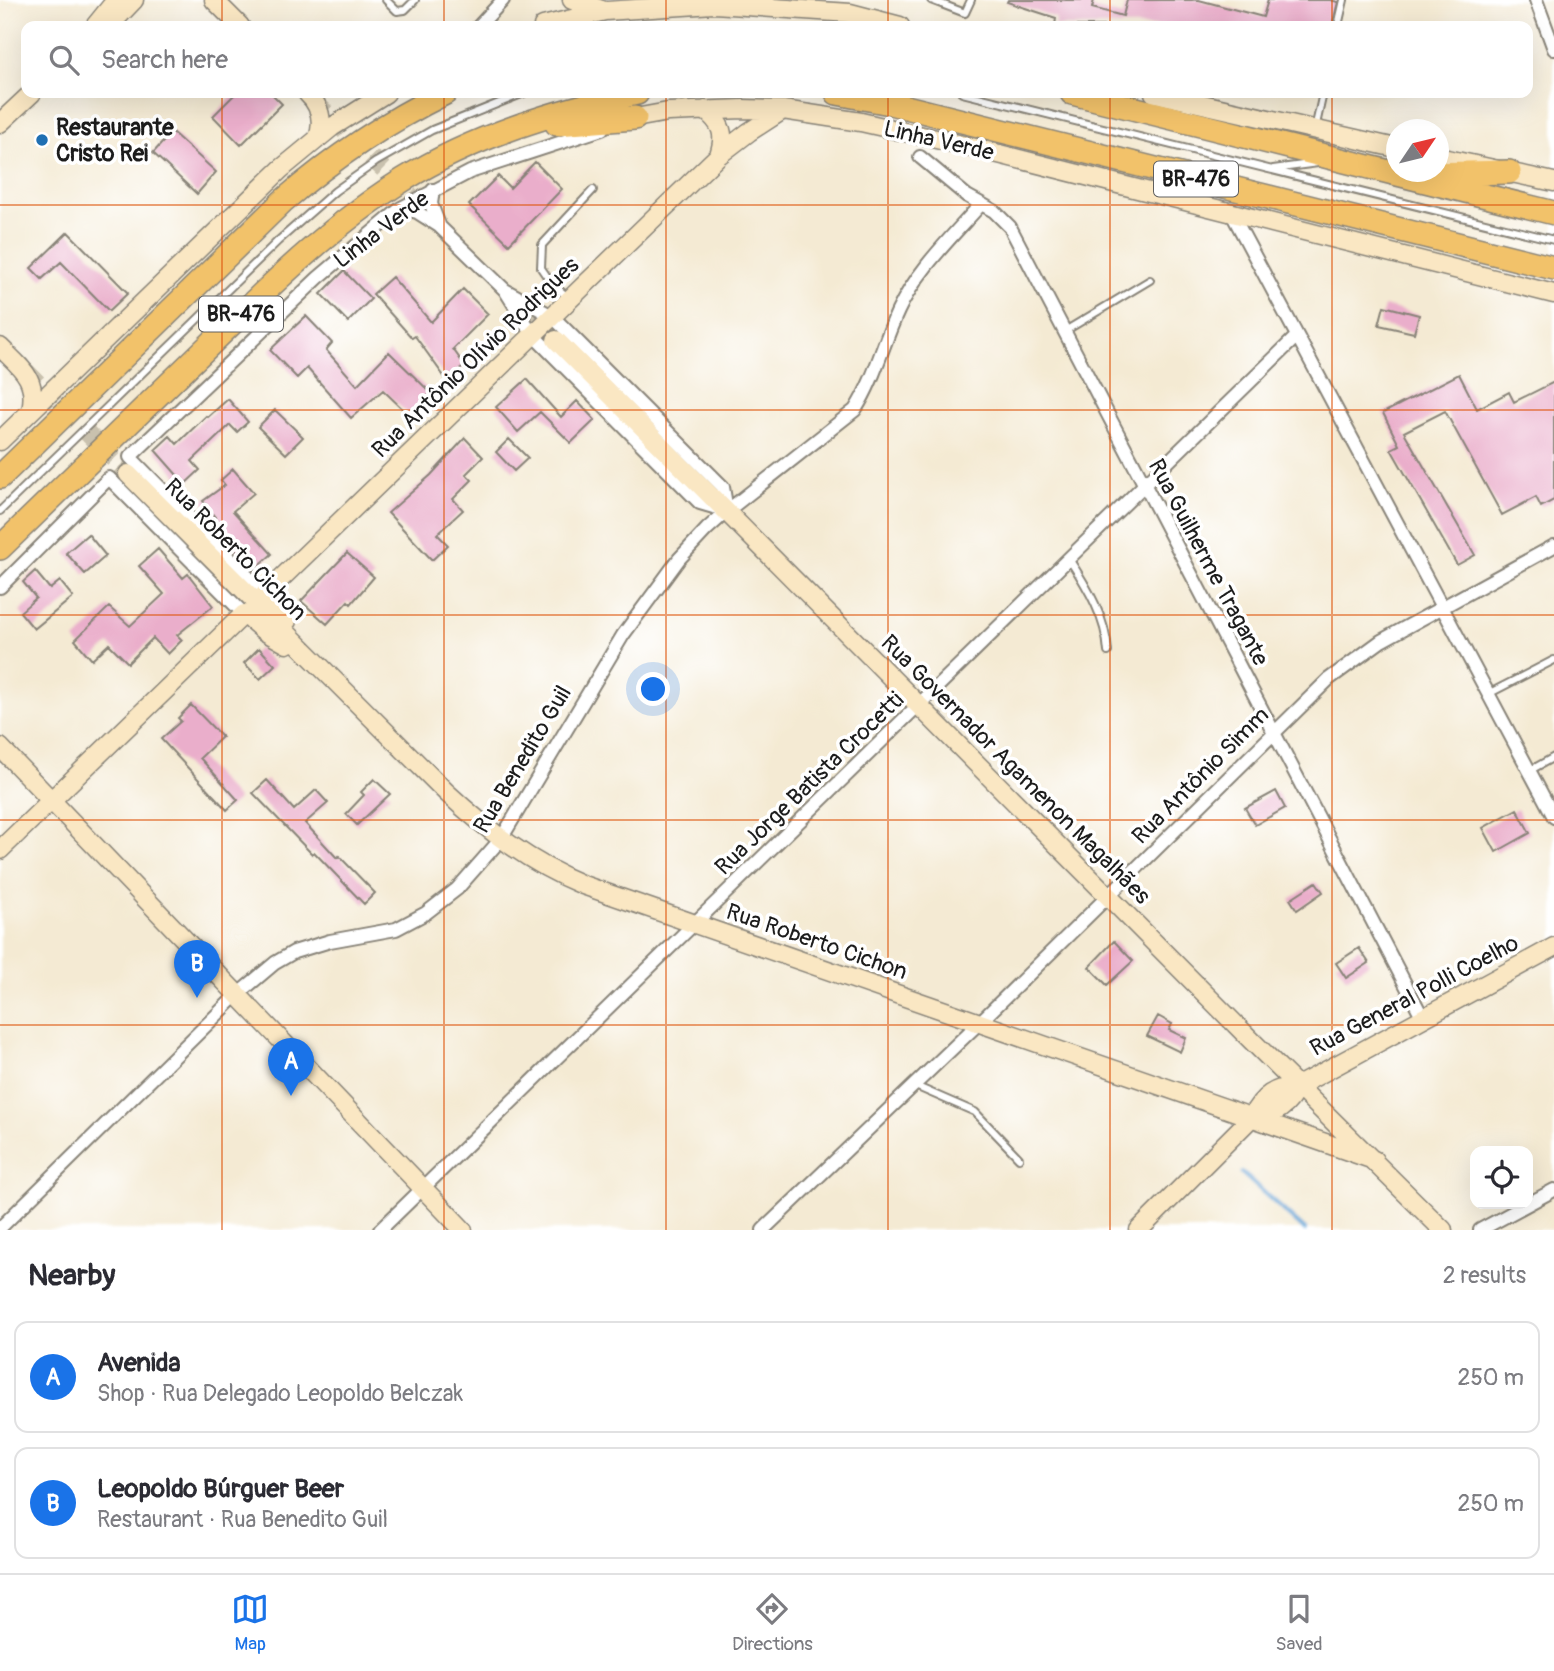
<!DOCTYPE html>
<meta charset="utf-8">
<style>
:root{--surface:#fff;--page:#f2f2f3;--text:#2b2b33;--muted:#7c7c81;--line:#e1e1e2;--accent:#1a73e8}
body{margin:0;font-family:Pangolin,sans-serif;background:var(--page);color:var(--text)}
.controls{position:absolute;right:21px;bottom:21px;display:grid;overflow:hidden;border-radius:14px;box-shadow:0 7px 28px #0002}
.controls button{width:63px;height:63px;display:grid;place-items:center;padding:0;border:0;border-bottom:2px solid var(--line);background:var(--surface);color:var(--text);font:35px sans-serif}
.compass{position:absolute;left:1386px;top:119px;width:63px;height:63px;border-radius:50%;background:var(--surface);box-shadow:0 7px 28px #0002;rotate:55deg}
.you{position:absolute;left:654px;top:690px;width:24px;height:24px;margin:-18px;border:5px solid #fff;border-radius:50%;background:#1a73e8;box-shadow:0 0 0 10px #1a73e833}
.badge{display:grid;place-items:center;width:46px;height:46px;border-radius:50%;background:var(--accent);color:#fff;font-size:23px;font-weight:700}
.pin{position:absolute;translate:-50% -58px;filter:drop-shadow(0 2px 4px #0008)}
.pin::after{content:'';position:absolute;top:37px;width:24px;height:21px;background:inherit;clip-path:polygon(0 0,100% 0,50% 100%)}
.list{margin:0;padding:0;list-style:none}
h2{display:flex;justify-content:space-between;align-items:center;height:91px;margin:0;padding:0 28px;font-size:30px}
h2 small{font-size:23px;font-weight:400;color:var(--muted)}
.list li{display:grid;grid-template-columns:46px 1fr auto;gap:21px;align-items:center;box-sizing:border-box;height:112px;margin:0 14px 14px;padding:0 14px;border:2px solid var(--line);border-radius:14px}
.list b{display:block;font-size:26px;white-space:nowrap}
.list p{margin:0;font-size:23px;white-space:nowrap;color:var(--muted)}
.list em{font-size:23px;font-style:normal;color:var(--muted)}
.icon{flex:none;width:38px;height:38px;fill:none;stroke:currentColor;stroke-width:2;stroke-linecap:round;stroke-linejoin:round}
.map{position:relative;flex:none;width:1554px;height:1230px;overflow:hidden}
.search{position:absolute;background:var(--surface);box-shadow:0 7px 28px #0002;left:21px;right:21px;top:21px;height:77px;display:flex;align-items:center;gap:18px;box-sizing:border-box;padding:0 24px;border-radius:14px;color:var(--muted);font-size:26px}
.sheet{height:343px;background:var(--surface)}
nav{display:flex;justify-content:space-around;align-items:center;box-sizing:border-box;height:98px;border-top:2px solid var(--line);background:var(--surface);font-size:19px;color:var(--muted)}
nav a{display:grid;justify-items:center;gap:4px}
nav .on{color:var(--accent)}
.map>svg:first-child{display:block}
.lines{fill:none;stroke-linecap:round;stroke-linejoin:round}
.stream{stroke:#60a0d3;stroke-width:4.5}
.building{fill:#eaaecb}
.secondary-tunnel{stroke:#c9c1ae;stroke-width:18;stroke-dasharray:18 9;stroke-linecap:butt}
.lane-casing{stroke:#888378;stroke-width:10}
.street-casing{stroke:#888378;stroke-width:16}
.secondary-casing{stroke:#888378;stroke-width:21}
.highway-casing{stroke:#888378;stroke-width:26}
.lane{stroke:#fff;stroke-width:6}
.street{stroke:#fff;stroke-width:12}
.secondary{stroke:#fae7c3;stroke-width:18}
.highway{stroke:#f2c26a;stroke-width:23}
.grid{fill:none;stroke:#de560d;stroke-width:2;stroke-opacity:0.55}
.poi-dot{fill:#1f6fb2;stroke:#fff;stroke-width:2.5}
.labels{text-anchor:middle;stroke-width:7;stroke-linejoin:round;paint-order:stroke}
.shield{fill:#fff;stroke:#606060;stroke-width:2}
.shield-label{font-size:21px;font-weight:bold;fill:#1c1c1c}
.poi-label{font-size:23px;font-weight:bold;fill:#1c1c1c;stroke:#fff;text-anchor:start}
.street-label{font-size:23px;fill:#1c1c1c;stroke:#fff}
</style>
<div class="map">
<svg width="1554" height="1230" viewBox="0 0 1554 1230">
<rect width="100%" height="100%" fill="#fff"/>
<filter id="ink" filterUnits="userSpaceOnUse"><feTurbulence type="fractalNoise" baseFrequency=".0143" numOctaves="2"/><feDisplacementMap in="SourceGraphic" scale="14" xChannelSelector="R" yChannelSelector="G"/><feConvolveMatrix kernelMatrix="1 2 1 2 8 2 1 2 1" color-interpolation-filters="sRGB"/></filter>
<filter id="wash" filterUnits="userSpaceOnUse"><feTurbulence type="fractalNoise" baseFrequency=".00686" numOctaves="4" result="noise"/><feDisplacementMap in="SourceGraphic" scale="28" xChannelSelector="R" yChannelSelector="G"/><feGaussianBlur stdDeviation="1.57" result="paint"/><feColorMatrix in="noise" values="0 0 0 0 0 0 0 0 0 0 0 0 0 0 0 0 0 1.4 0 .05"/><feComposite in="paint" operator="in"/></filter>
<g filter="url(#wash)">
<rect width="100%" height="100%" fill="#f4ead3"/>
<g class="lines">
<!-- stream -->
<path class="stream" d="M1242 1173 1305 1230"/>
</g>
<g id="blocks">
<!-- building -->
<path class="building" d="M1008 0H1094L1092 8 1123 16 1127 0H1199L1263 17 1268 0H1330L1338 2 1332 26H1055L1056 18 1007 2Z
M236 93H271L282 104 241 145 213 116Z
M172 132 216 172 197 194 153 153Z
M535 162 562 189 509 244 469 205 498 176 510 188Z
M68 232 128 293 109 311 61 262 42 279 31 268Z
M344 271 371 299 348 322 321 294Z
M392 277 431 322 463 289 488 314 453 349 465 366 446 379 415 336 412 338 373 294Z
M1384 306 1419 315 1414 333 1379 325Z
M306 316 332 343 326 350 357 385 389 352 431 393 409 415 383 390 351 418 307 368 297 378 270 350Z
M1459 374 1477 409 1509 392 1514 402 1554 382V500L1541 507 1536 497 1502 515 1445 411 1404 432 1475 555 1457 565 1391 449 1399 445 1383 413Z
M527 379 561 417 577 401 595 420 571 443 540 412 518 432 496 407Z
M228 399 248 422 237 432 230 425 192 461 200 470 185 484 155 450 170 436 177 444 206 416 208 417Z
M275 410 303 437 286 454 258 427Z
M465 438 483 457 466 474 472 480 453 499 463 510 437 534 448 545 432 560 388 513 431 475Z
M509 439 528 458 514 471 496 452Z
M233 469 254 493 233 511 272 554 254 570 219 532 223 528 203 501 225 485 221 480Z
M88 534 106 556 85 574 66 553Z
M158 549 183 578 188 574 213 606 177 635 182 640 168 654 153 638 128 663 109 644 92 660 75 640 109 607 130 626 164 594 139 566Z
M347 553 374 577 351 604 348 601 327 624 301 601Z
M35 571 50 589 60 581 73 597 34 629 20 612 36 598 23 582Z
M259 648 275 665 260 679 244 663Z
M191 705 222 737 200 758 238 800 227 810 161 739 181 721 178 718Z
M374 779 390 794 357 825 346 814 364 795 361 792Z
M267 780 294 810 316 790 328 803 305 823 337 858 339 856 375 893 364 904 314 852 312 854 253 793Z
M1276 791 1285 808 1255 825 1245 808Z
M1517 809 1530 833 1496 852 1483 828Z
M1316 882 1323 892 1297 910 1290 899Z
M1114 941 1133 961 1107 985 1089 967Z
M1359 948 1369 963 1346 978 1336 963Z
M1158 1016 1172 1024 1169 1030 1186 1038 1180 1052 1147 1036Z"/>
</g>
</g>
<g filter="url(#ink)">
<use href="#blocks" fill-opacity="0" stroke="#888378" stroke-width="2"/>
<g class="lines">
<!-- secondary-tunnel -->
<path class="secondary-tunnel" d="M313 100 438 223
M507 292 556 340
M25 370 128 474"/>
<!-- lane casing -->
<g class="lane-casing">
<path id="lane" d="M386 0 397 11 405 10 415 0
M931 0 965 13 971 0
M1338 26 1344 0
M962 93 1554 240
M1315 129 1323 93
M1273 169 1318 163
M569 298 552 284 541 268 542 245 593 190
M1065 331 1150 280
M0 511 278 241 335 191 376 162 432 130 524 93
M1069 559C1088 588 1106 618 1108 652
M1488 694 1554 660
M1529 771 1554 757
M913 1085 975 1112 1019 1158"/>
</g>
<!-- street casing -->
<g class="street-casing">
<path id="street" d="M1536 0 1554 49
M479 26 503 0
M920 157 967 196 994 211 1010 227 1423 1018
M433 190 431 204 439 225
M401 208 417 212 439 226 505 290 533 335 700 503 727 511 723 487 552 316 505 290
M1231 212 1554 817
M0 587 109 478 244 614
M265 594 130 457 318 278 401 208 470 172 602 129
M0 1228 237 995 275 963 294 952 330 941 396 929 426 913 457 889 501 839 623 635 679 559 707 529 727 511 855 410C875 379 883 343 898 311 917 270 952 237 981 204
M380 1230 1297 336
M763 1230 979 1023 1329 679 1381 641 1554 546
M1480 1230 1554 1190"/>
</g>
<!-- secondary casing -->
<g class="secondary-casing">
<path id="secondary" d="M214 0 240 26
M572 0 605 11
M95 26 116 0
M109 26 134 0
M543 26 605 11 714 4 850 13 900 26
M307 93C320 105 324 121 318 138
M1154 93 1396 148
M705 110C722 124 726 134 719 155
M635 118 668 112 743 109 783 110 861 122 967 146 1554 294
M0 123 32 93
M1438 157 1554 182
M556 340 1251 1040 1443 1230
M0 347C21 368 38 378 31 411
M0 441 281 169 332 127 386 93
M128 474 446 792C488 831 530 863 583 885L1374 1160
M287 621 265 594 719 155 749 132 783 110
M0 747 463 1230
M0 850 244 614 264 631 287 644
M1252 1117C1276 1115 1288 1107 1298 1086
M1139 1230 1252 1117C1262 1096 1275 1087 1298 1086L1554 947"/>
</g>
<!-- highway casing -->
<g class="highway-casing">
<path id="highway" d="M837 93 890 103 1554 268
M1072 93 1554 213
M557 124 635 118
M1428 174 1509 172
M0 477 283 201C334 157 384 123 445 93
M0 548 262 294C306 252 352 212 403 180 474 136 556 111 637 93"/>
</g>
<!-- lane -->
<use href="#lane" class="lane"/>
<!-- street -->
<use href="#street" class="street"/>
<!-- secondary -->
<use href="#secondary" class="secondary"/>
<!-- highway -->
<use href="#highway" class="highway"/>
</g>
</g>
<!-- grid -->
<path class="grid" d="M222 0V26M444 0V26M666 0V26M888 0V26M1110 0V26M1332 0V26M222 93V1230M444 93V1230M666 93V1230M888 93V1230M1110 93V1230M1332 93V1230M0 205H1554M0 410H1554M0 615H1554M0 820H1554M0 1025H1554"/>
<!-- markers -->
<circle class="poi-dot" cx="42" cy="140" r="7"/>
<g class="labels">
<!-- shield labels -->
<g class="shield">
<rect x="1154" y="161.5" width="84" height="35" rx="5"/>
<rect x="199" y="296.5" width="84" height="35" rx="5"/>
</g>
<g class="shield-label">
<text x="1196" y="186">BR-476</text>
<text x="241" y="321">BR-476</text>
</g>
<!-- poi labels -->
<g class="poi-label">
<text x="56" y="135">Restaurante<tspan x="56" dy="26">Cristo Rei</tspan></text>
</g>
<!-- street labels -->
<g class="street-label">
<text transform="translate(939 140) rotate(13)" y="8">Linha Verde</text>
<text transform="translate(381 229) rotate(-37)" y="8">Linha Verde</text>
<text transform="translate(475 357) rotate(-44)" y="8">Rua Antônio Olívio Rodrigues</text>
<text transform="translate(236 549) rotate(45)" y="8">Rua Roberto Cichon</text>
<text transform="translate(1209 562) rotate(62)" y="8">Rua Guilherme Tragante</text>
<text transform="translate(522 759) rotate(-59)" y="8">Rua Benedito Guil</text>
<text transform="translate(1016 769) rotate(45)" y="8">Rua Governador Agamenon Magalhães</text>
<text transform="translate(1200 775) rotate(-45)" y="8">Rua Antônio Simm</text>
<text transform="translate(809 783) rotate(-44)" y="8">Rua Jorge Batista Crocetti</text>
<text transform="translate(817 941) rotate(19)" y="8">Rua Roberto Cichon</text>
<text transform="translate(1414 995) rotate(-28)" y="8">Rua General Polli Coelho</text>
</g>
</g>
</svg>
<div class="controls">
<button><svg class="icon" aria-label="locate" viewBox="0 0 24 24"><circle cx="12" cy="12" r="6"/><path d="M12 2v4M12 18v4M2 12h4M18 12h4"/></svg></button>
</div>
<svg class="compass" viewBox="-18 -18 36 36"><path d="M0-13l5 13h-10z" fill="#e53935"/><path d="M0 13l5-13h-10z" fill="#7c7c81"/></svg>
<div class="you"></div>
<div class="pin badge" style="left:291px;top:1096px">A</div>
<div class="pin badge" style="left:197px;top:998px">B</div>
<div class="search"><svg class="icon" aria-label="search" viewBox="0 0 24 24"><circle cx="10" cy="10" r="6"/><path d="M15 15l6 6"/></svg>Search here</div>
</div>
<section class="sheet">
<h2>Nearby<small>2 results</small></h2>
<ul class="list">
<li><span class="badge">A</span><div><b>Avenida</b><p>Shop · Rua Delegado Leopoldo Belczak</p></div><em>250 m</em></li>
<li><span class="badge">B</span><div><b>Leopoldo Búrguer Beer</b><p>Restaurant · Rua Benedito Guil</p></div><em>250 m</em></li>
</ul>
</section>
<nav>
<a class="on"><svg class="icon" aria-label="map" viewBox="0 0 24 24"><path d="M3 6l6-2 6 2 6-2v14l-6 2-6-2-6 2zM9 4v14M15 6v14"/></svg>Map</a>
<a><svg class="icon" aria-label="directions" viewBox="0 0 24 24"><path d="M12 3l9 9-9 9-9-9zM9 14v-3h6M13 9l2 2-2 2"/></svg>Directions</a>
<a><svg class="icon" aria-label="saved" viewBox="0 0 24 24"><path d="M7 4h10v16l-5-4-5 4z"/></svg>Saved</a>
</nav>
